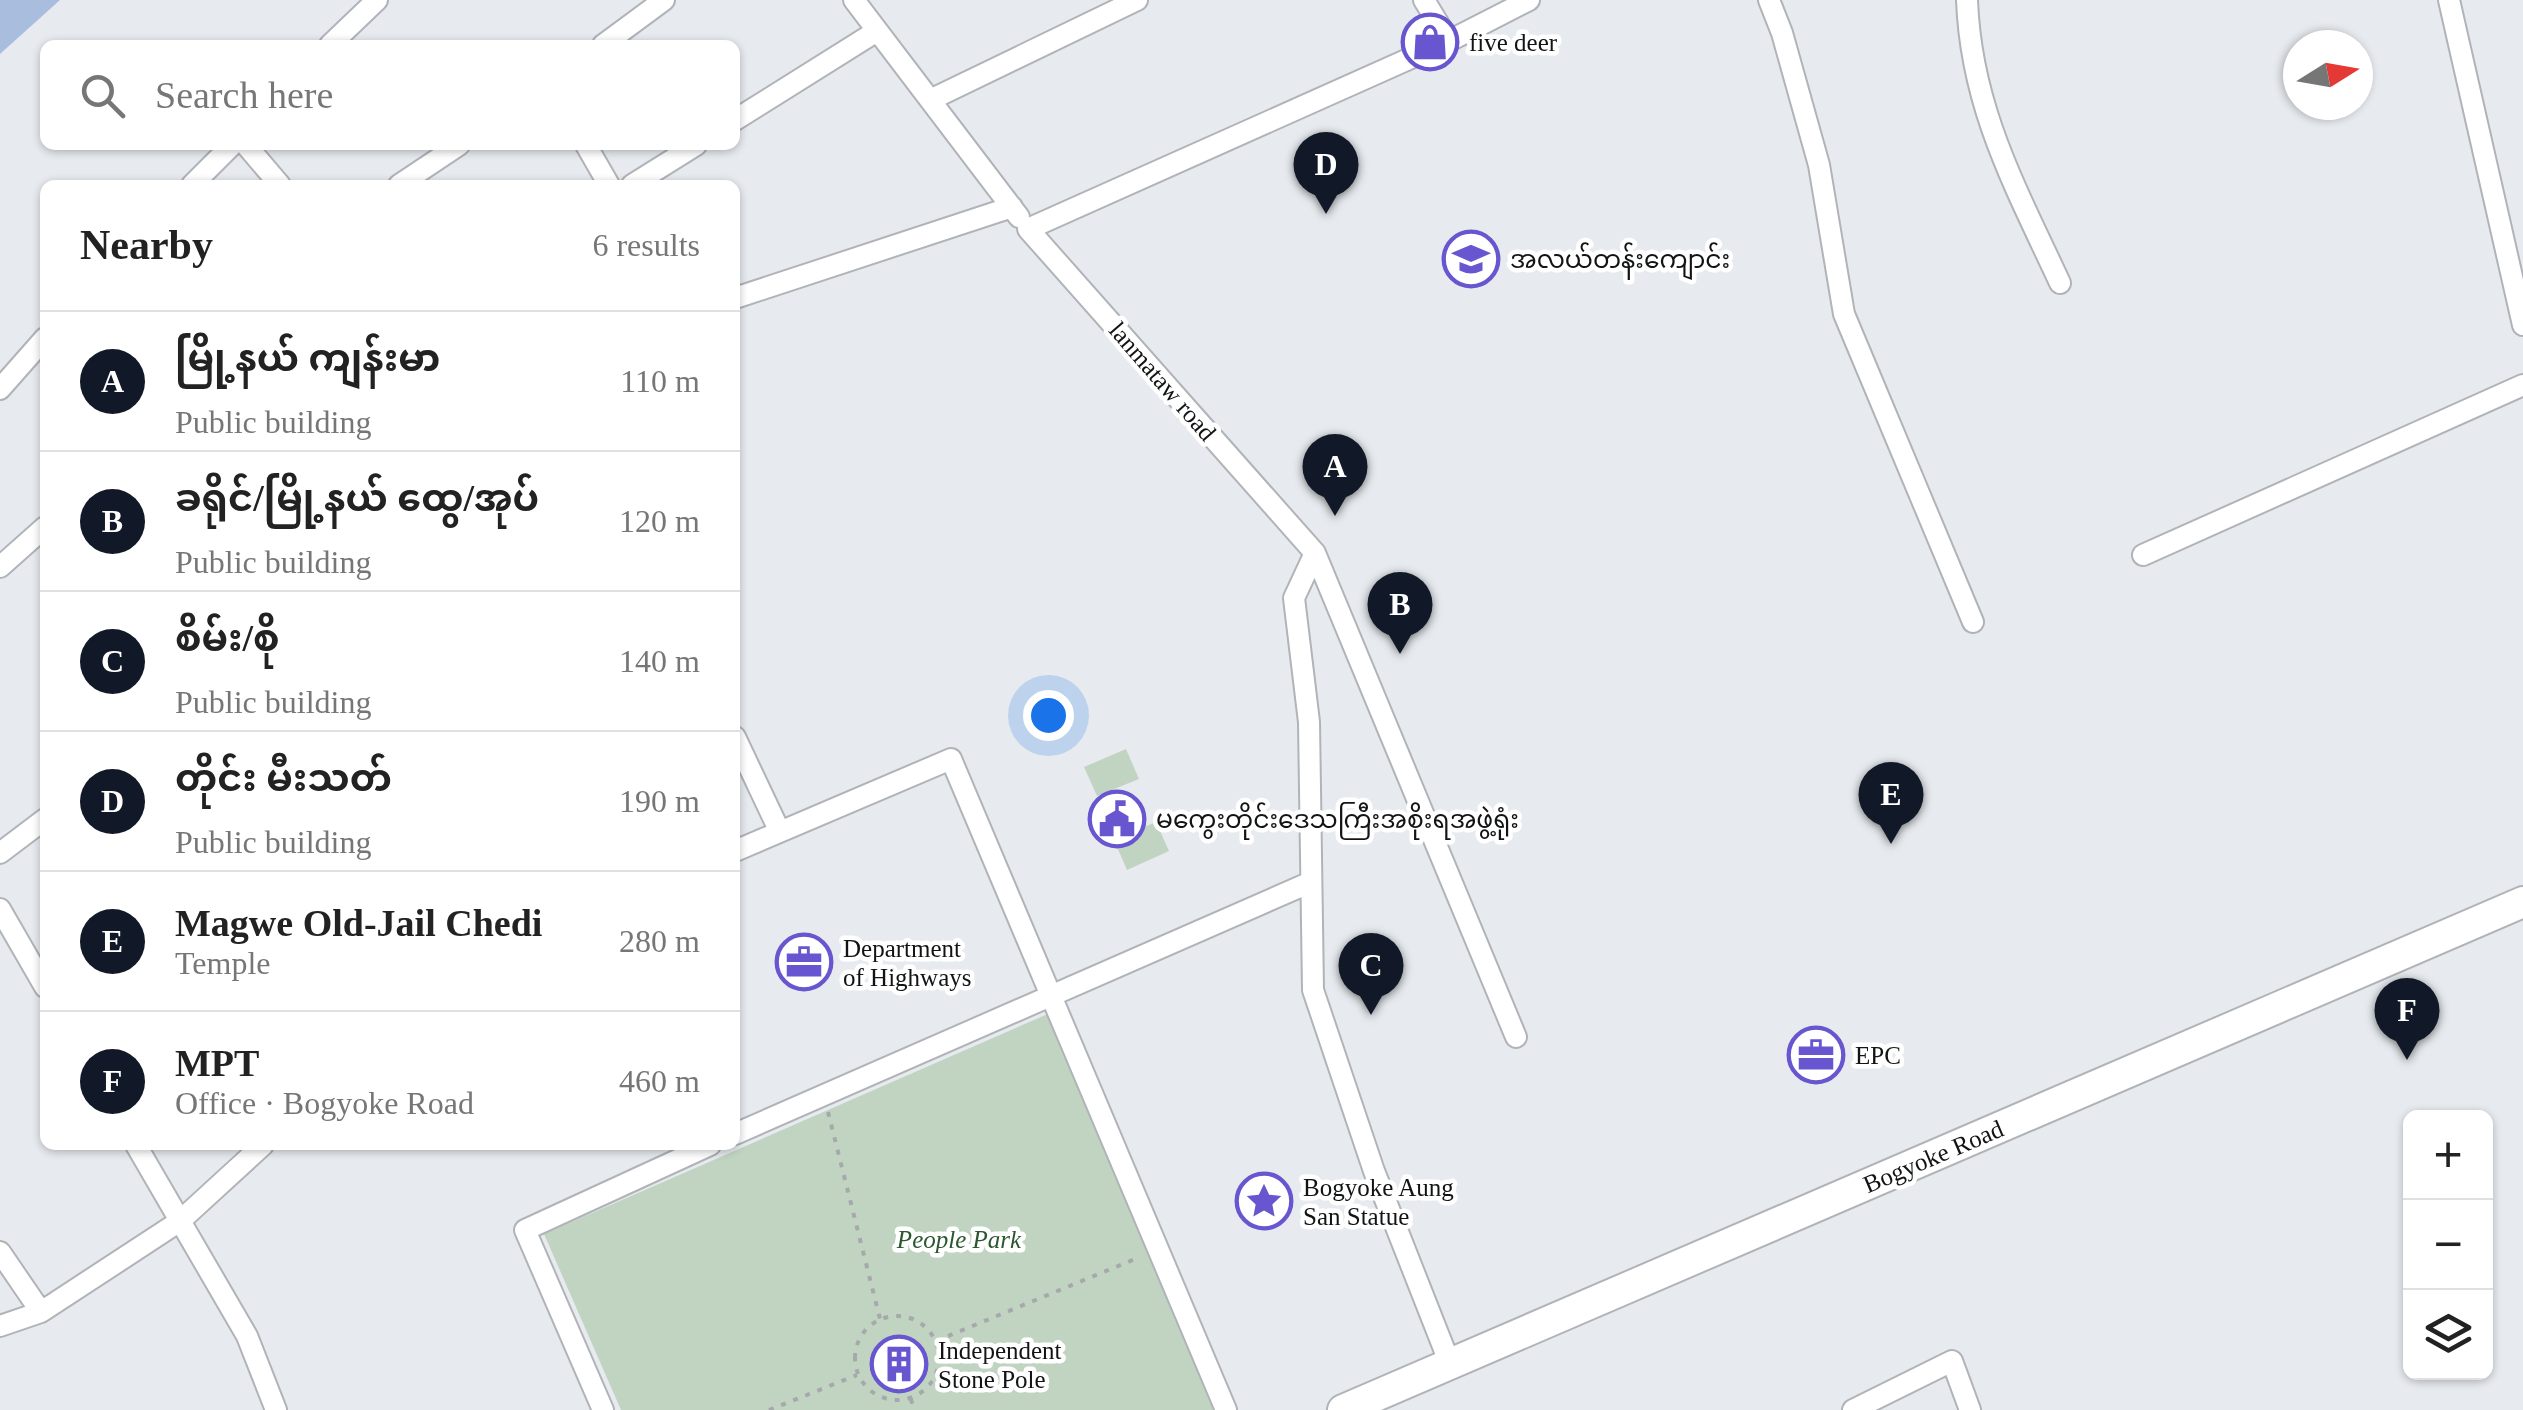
<!DOCTYPE html>
<meta charset="utf-8">
<style>
:root{--surface:#fff;--page:#f2f2f2;--text:#222;--muted:#767676;--line:#e0e0e0;--accent:#111827}
body{margin:0;font-family:"Times New Roman","Noto Sans Myanmar",serif;background:var(--page);color:var(--text)}
.controls{position:absolute;right:30px;bottom:30px;display:grid;overflow:hidden;border-radius:15px;box-shadow:0 2px 8px #0004}
.controls button{width:90px;height:90px;display:grid;place-items:center;padding:0;border:0;border-bottom:2px solid var(--line);background:var(--surface);color:var(--text);font:50px sans-serif}
.compass{position:absolute;left:2283px;top:30px;width:90px;height:90px;border-radius:50%;background:var(--surface);box-shadow:0 2px 8px #0004;rotate:79deg}
.you{position:absolute;left:1048px;top:715px;width:35px;height:35px;margin:-25px;border:8px solid #fff;border-radius:50%;background:#1a73e8;box-shadow:0 0 0 15px #1a73e833}
.badge{display:grid;place-items:center;width:65px;height:65px;border-radius:50%;background:var(--accent);color:#fff;font-size:32px;font-weight:700}
.pin{position:absolute;translate:-50% -82px;filter:drop-shadow(0 2px 5px #0008)}
.pin::after{content:'';position:absolute;top:52px;width:35px;height:30px;background:inherit;clip-path:polygon(0 0,100% 0,50% 100%)}
.list{margin:0;padding:0;list-style:none}
h2{display:flex;justify-content:space-between;align-items:center;height:130px;margin:0;padding:0 40px;font-size:42px}
h2 small{font-size:32px;font-weight:400;color:var(--muted)}
.list li{display:grid;grid-template-columns:65px 1fr auto;gap:30px;align-items:center;box-sizing:border-box;height:140px;padding:0 40px;border-top:2px solid var(--line)}
.list b{display:block;font-size:38px;white-space:nowrap}
.list p{margin:0;font-size:32px;white-space:nowrap;color:var(--muted)}
.list em{font-size:32px;font-style:normal;color:var(--muted)}
.icon{flex:none;width:55px;height:55px;fill:none;stroke:currentColor;stroke-width:2;stroke-linecap:round;stroke-linejoin:round}
.map{position:relative;flex:none;width:2523px;height:1410px;overflow:hidden}
.search{position:absolute;background:var(--surface);box-shadow:0 2px 8px #0004;left:40px;top:40px;width:700px;height:110px;display:flex;align-items:center;gap:25px;box-sizing:border-box;padding:0 35px;border-radius:15px;color:var(--muted);font-size:38px}
.panel{position:absolute;background:var(--surface);box-shadow:0 2px 8px #0004;left:40px;top:180px;width:700px;height:970px;border-radius:15px}
.map>svg:first-child{display:block}
.green{fill:#c1d4c1}
.water{fill:#a9bedf}
.lines{fill:none;stroke-linecap:round;stroke-linejoin:round}
.minor-casing{stroke:#b0b4b8;stroke-width:24}
.highway-casing{stroke:#b0b4b8;stroke-width:34}
.path{stroke:#a6a9ac;stroke-width:4;stroke-dasharray:5 8;stroke-linecap:butt}
.minor{stroke:#fff;stroke-width:20}
.highway{stroke:#fff;stroke-width:30}
.labels{text-anchor:middle;stroke-width:9;stroke-linejoin:round;paint-order:stroke}
.poi-label{font-size:25px;fill:#121314;stroke:#fff;text-anchor:start}
.street-label{font-size:25px;fill:#121314;stroke:#fff}
.park-label{font-size:25px;font-style:italic;fill:#2a572f;stroke:#fff}
</style>
<div class="map">
<svg width="2523" height="1410" viewBox="0 0 2523 1410">
<rect width="100%" height="100%" fill="#e7ebef"/>
<!-- green -->
<path class="green" d="M1126 749 1139 779 1097 796 1084 767Z
M1156 822 1169 851 1127 870 1114 840Z
M1050 1013 1215 1410H621L544 1234Z"/>
<!-- water -->
<path class="water" d="M0 0H60L0 54Z"/>
<g class="lines">
<!-- minor casing -->
<g class="minor-casing">
<path id="minor" d="M854 0 1019 217
M1424 0 1449 41
M1769 0 1782 33 1819 165 1844 314 1973 622
M1967 0C1971 108 2016 188 2060 283
M2449 0 2523 325
M330 45 377 0
M603 45 664 0
M930 100 1137 0
M735 120 877 31
M246 145 280 185
M586 145 609 185
M192 185 232 145
M399 185 459 145
M632 185 696 145
M735 298 1012 207
M0 389 45 338
M1315 553 1294 598 1309 722 1313 990 1374 1171 1450 1364
M2143 555 2523 385
M0 567 45 527
M735 737 779 830
M735 851 951 759 1226 1410
M0 853 45 819
M0 909 45 987
M1516 1037 1315 553 1028 229 1449 41 1529 0
M735 1134 1311 882
M136 1145 247 1336 276 1410
M0 1252 41 1312
M0 1326 41 1312 180 1221 263 1145
M603 1410 525 1230 710 1145
M1853 1410 1952 1361 1970 1410"/>
</g>
<!-- highway casing -->
<g class="highway-casing">
<path id="highway" d="M1343 1410 2523 902"/>
</g>
<!-- path -->
<path class="path" d="M828 1112 880 1319
M855 1358a42 42 0 1 1 84 0a42 42 0 1 1-84 0Z
M936 1341 1140 1257
M911 1399 914 1410
M769 1410 857 1375"/>
<!-- minor -->
<use href="#minor" class="minor"/>
<!-- highway -->
<use href="#highway" class="highway"/>
</g>
<!-- icons -->
<defs>
<g id="shop-ring" transform="scale(2.875)"><circle r="9.5" fill="#fff" stroke="#6756cf" stroke-width="1.5"/><path d="M-5-2.5h2.3a2.7 3.5 0 0 1 5.4 0H5L5.5 6h-11ZM-1.5-2.5h3a1.5 2.3 0 0 0-3 0Z" fill="#6756cf"/></g>
<g id="school-ring" transform="scale(2.875)"><circle r="9.5" fill="#fff" stroke="#6756cf" stroke-width="1.5"/><path d="M0-5L7-2L0 1L-7-2ZM-4 1L0 2.5L4 1V4Q0 6-4 4Z" fill="#6756cf"/></g>
<g id="civic-ring" transform="scale(2.875)"><circle r="9.5" fill="#fff" stroke="#6756cf" stroke-width="1.5"/><path d="M-.6-6.5H3V-4.5H.6V-3L4-1V1h2V6H-6V1h2V-1L-.6-3ZM-1.2 2.5V6h2.4V2.5Z" fill="#6756cf"/></g>
<g id="office-ring" transform="scale(2.875)"><circle r="9.5" fill="#fff" stroke="#6756cf" stroke-width="1.5"/><path d="M-6-3h4V-5.5h4V-3h4V5H-6ZM-1-4.5V-3h2v-1.5ZM-6 0V1H6V0Z" fill="#6756cf"/></g>
<g id="sight-ring" transform="scale(2.875)"><circle r="9.5" fill="#fff" stroke="#6756cf" stroke-width="1.5"/><path d="M0-6L1.8-2.2L6-1.7L2.9 1.2L3.7 5.4L0 3.3L-3.7 5.4L-2.9 1.2L-6-1.7L-1.8-2.2Z" fill="#6756cf"/></g>
<g id="building-ring" transform="scale(2.875)"><circle r="9.5" fill="#fff" stroke="#6756cf" stroke-width="1.5"/><path d="M-4-6H4V6H1V3H-1V6H-4ZM-2.5-4.3h1.7v1.8h-1.7ZM.8-4.3h1.7v1.8H.8ZM-2.5-1h1.7V.8h-1.7ZM.8-1h1.7V.8H.8Z" fill="#6756cf"/></g>
</defs>
<g fill-rule="evenodd">
<use href="#shop-ring" x="1430" y="42"/>
<use href="#school-ring" x="1471" y="259"/>
<use href="#civic-ring" x="1117" y="819"/>
<use href="#office-ring" x="804" y="962"/>
<use href="#office-ring" x="1816" y="1055"/>
<use href="#sight-ring" x="1264" y="1201"/>
<use href="#building-ring" x="899" y="1364"/>
</g>
<g class="labels">
<!-- poi labels -->
<g class="poi-label">
<text x="1469" y="51">five deer</text>
<text x="1510" y="268">အလယ်တန်းကျောင်း</text>
<text x="1156" y="828">မကွေးတိုင်းဒေသကြီးအစိုးရအဖွဲ့ရုံး</text>
<text x="843" y="957">Department<tspan x="843" dy="29">of Highways</tspan></text>
<text x="1855" y="1064">EPC</text>
<text x="1303" y="1196">Bogyoke Aung<tspan x="1303" dy="29">San Statue</tspan></text>
<text x="938" y="1359">Independent<tspan x="938" dy="29">Stone Pole</tspan></text>
</g>
<!-- street labels -->
<g class="street-label">
<text transform="translate(1163 381) rotate(49)" y="9">lanmataw road</text>
<text transform="translate(1933 1156) rotate(-23)" y="9">Bogyoke Road</text>
</g>
<!-- park labels -->
<g class="park-label">
<text x="959" y="1248">People Park</text>
</g>
</g>
</svg>
<div class="controls">
<button>+</button>
<button>−</button>
<button><svg class="icon" aria-label="layers" viewBox="0 0 24 24"><path d="M12 4l9 5-9 5-9-5zM3 14l9 5 9-5"/></svg></button>
</div>
<svg class="compass" viewBox="-18 -18 36 36"><path d="M0-13l5 13h-10z" fill="#e53935"/><path d="M0 13l5-13h-10z" fill="#767676"/></svg>
<div class="you"></div>
<div class="pin badge" style="left:1335px;top:516px">A</div>
<div class="pin badge" style="left:1400px;top:654px">B</div>
<div class="pin badge" style="left:1371px;top:1015px">C</div>
<div class="pin badge" style="left:1326px;top:214px">D</div>
<div class="pin badge" style="left:1891px;top:844px">E</div>
<div class="pin badge" style="left:2407px;top:1060px">F</div>
<div class="search"><svg class="icon" aria-label="search" viewBox="0 0 24 24"><circle cx="10" cy="10" r="6"/><path d="M15 15l6 6"/></svg>Search here</div>
<section class="panel">
<h2>Nearby<small>6 results</small></h2>
<ul class="list">
<li><span class="badge">A</span><div><b>မြို့နယ် ကျန်းမာ</b><p>Public building</p></div><em>110 m</em></li>
<li><span class="badge">B</span><div><b>ခရိုင်/မြို့နယ် ထွေ/အုပ်</b><p>Public building</p></div><em>120 m</em></li>
<li><span class="badge">C</span><div><b>စိမ်း/စို</b><p>Public building</p></div><em>140 m</em></li>
<li><span class="badge">D</span><div><b>တိုင်း မီးသတ်</b><p>Public building</p></div><em>190 m</em></li>
<li><span class="badge">E</span><div><b>Magwe Old-Jail Chedi</b><p>Temple</p></div><em>280 m</em></li>
<li><span class="badge">F</span><div><b>MPT</b><p>Office · Bogyoke Road</p></div><em>460 m</em></li>
</ul>
</section>
</div>
